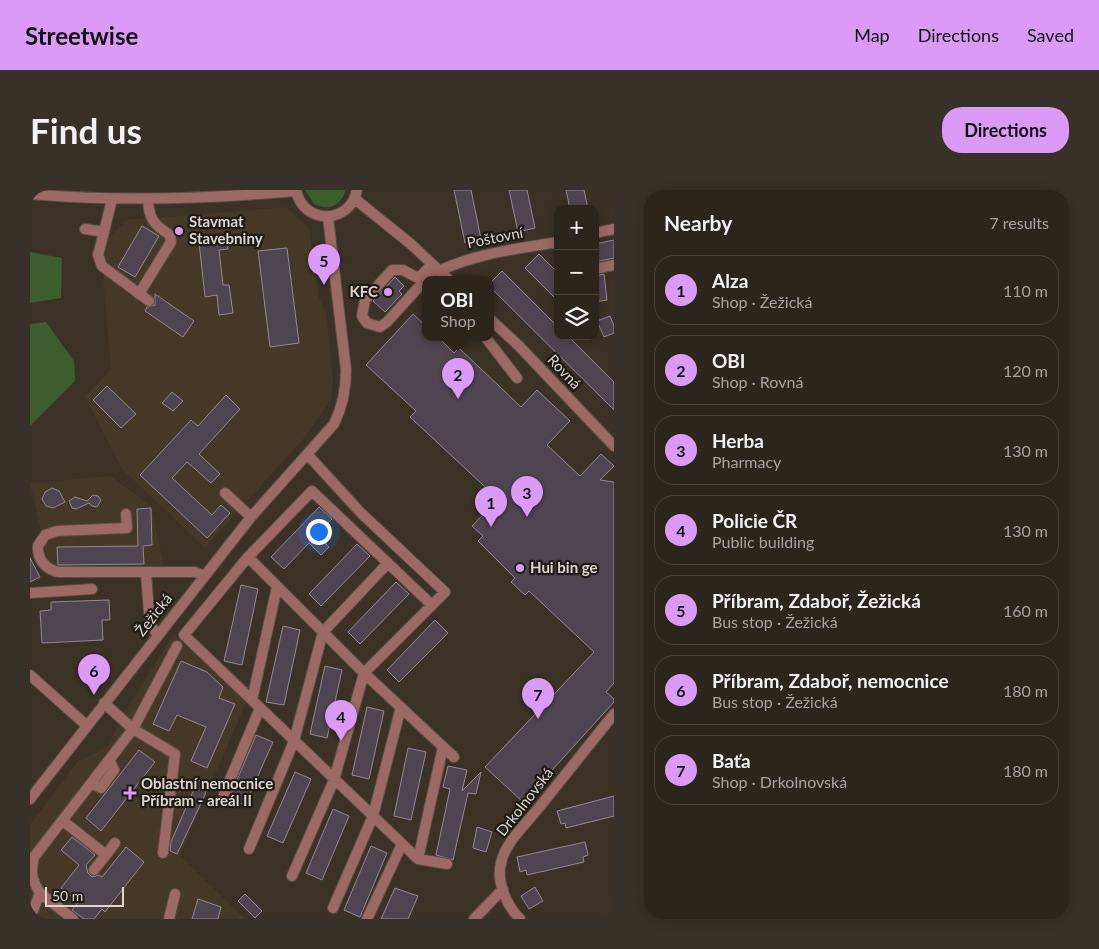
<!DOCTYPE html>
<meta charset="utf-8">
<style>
:root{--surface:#2c251c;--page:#383129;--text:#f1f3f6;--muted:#a6a5a3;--line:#48423b;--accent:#da9af6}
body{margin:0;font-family:Lato,sans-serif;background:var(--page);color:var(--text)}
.controls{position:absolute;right:15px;top:15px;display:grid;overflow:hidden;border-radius:10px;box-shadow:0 2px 12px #0003}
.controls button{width:45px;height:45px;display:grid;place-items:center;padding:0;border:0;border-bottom:1px solid var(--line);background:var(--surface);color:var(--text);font:25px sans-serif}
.scale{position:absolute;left:15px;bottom:12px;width:79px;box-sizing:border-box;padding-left:5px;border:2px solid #ddd7d0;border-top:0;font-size:14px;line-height:18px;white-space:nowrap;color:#ddd7d0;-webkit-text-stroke:4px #1e1a14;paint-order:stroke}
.you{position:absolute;left:288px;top:341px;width:18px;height:18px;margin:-12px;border:4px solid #fff;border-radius:50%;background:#1a73e8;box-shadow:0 0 0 8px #1a73e833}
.badge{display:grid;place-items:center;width:32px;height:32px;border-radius:50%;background:var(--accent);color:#111;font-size:16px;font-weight:700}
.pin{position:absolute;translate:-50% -41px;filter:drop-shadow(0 1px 2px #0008)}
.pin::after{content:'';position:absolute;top:26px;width:18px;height:15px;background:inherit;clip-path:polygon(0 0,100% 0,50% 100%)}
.popup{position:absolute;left:392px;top:86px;width:72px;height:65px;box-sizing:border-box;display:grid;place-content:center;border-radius:10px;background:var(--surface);filter:drop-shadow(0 1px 4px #0005);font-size:16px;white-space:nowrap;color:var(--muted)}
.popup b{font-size:19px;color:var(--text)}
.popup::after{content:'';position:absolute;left:50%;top:100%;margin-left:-10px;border:10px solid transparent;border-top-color:var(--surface)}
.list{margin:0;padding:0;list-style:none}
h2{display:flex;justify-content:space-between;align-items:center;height:65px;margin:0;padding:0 20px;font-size:21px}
h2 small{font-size:16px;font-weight:400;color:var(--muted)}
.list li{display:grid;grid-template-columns:32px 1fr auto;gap:15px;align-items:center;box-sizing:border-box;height:70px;margin:0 10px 10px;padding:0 10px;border:1px solid var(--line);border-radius:20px}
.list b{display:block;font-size:19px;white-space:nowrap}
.list p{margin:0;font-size:16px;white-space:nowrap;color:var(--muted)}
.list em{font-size:16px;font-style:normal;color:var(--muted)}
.icon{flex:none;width:28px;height:28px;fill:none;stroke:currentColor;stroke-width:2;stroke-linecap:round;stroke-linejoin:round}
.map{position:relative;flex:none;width:584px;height:729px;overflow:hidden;border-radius:20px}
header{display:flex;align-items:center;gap:30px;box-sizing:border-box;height:70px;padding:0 25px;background:var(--accent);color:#111}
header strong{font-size:24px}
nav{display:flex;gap:28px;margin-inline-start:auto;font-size:18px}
.intro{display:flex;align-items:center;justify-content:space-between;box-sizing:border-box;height:120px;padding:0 30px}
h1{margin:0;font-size:35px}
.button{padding:12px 22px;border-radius:20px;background:var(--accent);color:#111;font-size:18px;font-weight:700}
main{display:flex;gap:30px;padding:0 30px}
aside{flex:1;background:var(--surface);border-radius:20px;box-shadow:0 2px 12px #0003}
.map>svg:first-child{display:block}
.built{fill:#463826}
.green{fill:#3c5d2e}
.building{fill:#4f4551;stroke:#948997}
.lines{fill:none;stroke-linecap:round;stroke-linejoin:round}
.minor-casing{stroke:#584f44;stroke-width:12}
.minor{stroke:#9c6964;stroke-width:10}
.poi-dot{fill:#da9af6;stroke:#1e1a14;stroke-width:2}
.labels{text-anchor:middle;stroke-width:4.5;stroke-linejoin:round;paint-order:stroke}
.poi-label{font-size:15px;font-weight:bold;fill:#ddd7d0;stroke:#1e1a14;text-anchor:start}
.street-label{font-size:15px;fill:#ddd7d0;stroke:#1e1a14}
</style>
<header>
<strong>Streetwise</strong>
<nav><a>Map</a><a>Directions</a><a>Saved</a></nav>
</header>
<div class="intro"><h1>Find us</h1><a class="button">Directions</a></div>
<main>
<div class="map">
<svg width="584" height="729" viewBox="0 0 584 729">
<rect width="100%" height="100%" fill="#3b3125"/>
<!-- built -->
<path class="built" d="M256 17 279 38 289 107 296 124 303 191 301 210 274 248 175 358 92 279 55 206 81 180 72 76 79 47 98 29 129 28Z
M80 286 121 316 134 375 20 380 0 293Z
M144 444 216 513 150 665 215 729H0V635L47 572 78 556 91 527Z"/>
<!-- green -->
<path class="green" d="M275 0H316C311 16 299 21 284 14Z
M0 62 32 68 31 108 0 113Z
M16 132 44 171 45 191 0 236V134Z"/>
<!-- building -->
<path class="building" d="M424 0H441L451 49 435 53Z
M479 0H497L505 38 488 42Z
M536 0H554L558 19H540Z
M112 36 129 46 105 87 88 77Z
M196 46 198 59 189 60 193 95H199L203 123 189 125 187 105 175 107 169 52 187 50V47Z
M584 50V68L565 72V54Z
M257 58 269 153 240 157 228 61Z
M509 64 528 83V111L495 78Z
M472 81 528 137V146H538L584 192V220L460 97V93Z
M574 84 577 110 565 112V86Z
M365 87 374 96 369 101 372 104 355 122 343 111Z
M125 104 164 131 153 147 115 121 117 117 125 115Z
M383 124 396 136V148H409L424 163 429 158 491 217 507 200 540 231 517 255 550 286 571 264 584 276 570 290 584 292V493L576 502 584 509V512L493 612 455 577 564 462 499 401 495 405 481 392 485 388 448 351 453 346 442 336 468 309 380 227 386 221 336 175Z
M580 126 584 136V143L574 147 567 131Z
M77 196 106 224 91 238 63 210Z
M142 202 153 211 143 221 132 213Z
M196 205 210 219 169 264 190 284 181 293 157 272 142 288 182 325 191 315 200 323 177 348 110 285 161 230 168 236Z
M22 298 29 301 35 312 23 318 16 316 12 309 15 302Z
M63 305 68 306 71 310 67 317 62 316 59 313 46 319 42 318 39 311 45 307 57 311Z
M289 317 302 329 286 345 299 357 291 365 279 353 254 379 241 367Z
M121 318 122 355 113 356 114 374 28 375 27 357 108 356 107 319Z
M327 354 340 366 291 416 279 404Z
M0 368 10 387 0 392Z
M366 392 379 404 330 454 318 442Z
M211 395 228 399 212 475 194 471Z
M79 410 80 430H72L73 450 12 453 10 421 21 420V412Z
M405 430 418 443 369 492 357 480Z
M253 436 270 440 254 515 236 512Z
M151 471 177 482 193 497 189 508 205 514 177 578 161 571 176 537 147 525 139 541 123 534Z
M295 476 312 480 297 548 280 544Z
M337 517 354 521 339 589 322 585Z
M226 545 243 552 215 615 199 609Z
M378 558 396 562 381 630 364 626Z
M109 560 125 572 71 641 56 628Z
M418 576 437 580 432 601 451 582 446 604 438 603 423 670 406 665 420 599 413 597Z
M265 582 281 589 253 653 237 646Z
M168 590 177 594 175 605 147 664 140 661 141 652Z
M584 606V626L536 638 535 633 531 634 527 621Z
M303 619 319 626 292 690 276 683Z
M447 637 462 642 456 662 443 658Z
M42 647 65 665 56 675 58 683 62 687 69 685 72 687 96 657 114 672 75 722 72 719 64 729H54L42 720 48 712 31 698 49 675 31 660Z
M555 652 558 665 553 667 554 672 497 685 496 680 490 682 487 667Z
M341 656 357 663 330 727 314 720Z
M505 697 513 711 499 719 491 706Z
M365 698 388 706 378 729H351Z
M215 704 232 721 225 728 208 711Z
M168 709 191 717 188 729H162Z"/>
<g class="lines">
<!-- minor casing -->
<g class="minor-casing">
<path id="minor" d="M266 0C273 35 320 35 327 0
M0 4C89 12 177 9 266 1
M325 9 382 55 419 90
M55 39 74 42 82 9
M74 42 68 65 72 76 119 111
M565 43 584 39
M402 74 391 86 386 87 373 80H362L335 110 332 126 337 133 350 137 357 132 406 78
M565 79 584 75
M409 81C447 63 487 59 528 52
M109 104 141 52 140 45C124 35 119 29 118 10
M460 129 489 156 584 256
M456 148 487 188
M195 303 221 327
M96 324 97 338 27 341 15 345 8 356C7 369 16 380 29 382H165L174 386
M218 367 282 301 402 415
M116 384 120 435 128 444
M0 403 62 399
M0 485 56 535
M222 510 247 397
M74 513 103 539 145 564 133 663
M62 594 71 598 84 580 80 571
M194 604 230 518
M0 609 221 327 304 234C313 216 316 200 316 180L298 27
M33 631 76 665 64 680
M219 659 264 551 293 442 358 373
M76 665 85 653
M388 669 413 557
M417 674 388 669 154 445 218 367 334 483 424 567
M262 686 304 590 334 483 415 402 331 323 278 265
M10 703 43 729
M303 718 343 626 371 517
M0 728 10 703C2 690 0 682 4 667L103 539 147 456
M139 729 145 704
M337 729 372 654
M444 729 473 699
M490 729C477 716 466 692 471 673 475 653 495 635 507 620 533 588 558 556 584 524"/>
</g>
<!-- minor -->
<use href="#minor" class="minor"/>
</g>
<!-- markers -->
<g class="poi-dot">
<circle cx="149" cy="41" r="5"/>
<circle cx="358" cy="102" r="5"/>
<circle cx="490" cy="378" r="5"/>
<path d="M97.5 595.5h5v5h5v5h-5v5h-5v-5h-5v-5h5z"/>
</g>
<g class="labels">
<!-- poi labels -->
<g class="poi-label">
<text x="159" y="37">Stavmat<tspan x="159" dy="17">Stavebniny</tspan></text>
<text x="348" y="107" text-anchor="end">KFC</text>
<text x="500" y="383">Hui bin ge</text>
<text x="111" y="599">Oblastní nemocnice<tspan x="111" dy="17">Příbram - areál II</tspan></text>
</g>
<!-- street labels -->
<g class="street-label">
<text transform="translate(465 48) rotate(-11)" y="5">Poštovní</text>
<text transform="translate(534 182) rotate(47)" y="5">Rovná</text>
<text transform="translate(124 425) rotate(-52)" y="5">Žežická</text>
<text transform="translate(495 612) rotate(-52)" y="5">Drkolnovská</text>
</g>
</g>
</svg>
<div class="controls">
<button>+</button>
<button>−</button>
<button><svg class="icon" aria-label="layers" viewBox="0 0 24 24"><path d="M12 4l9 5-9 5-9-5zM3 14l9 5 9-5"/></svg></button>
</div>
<div class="scale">50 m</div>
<div class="you"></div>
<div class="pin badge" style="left:461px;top:337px">1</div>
<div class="pin badge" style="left:428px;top:209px">2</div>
<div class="popup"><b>OBI</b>Shop</div>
<div class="pin badge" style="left:497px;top:327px">3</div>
<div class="pin badge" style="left:311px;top:551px">4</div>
<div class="pin badge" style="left:294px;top:95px">5</div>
<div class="pin badge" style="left:64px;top:505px">6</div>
<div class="pin badge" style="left:508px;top:529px">7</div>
</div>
<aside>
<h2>Nearby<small>7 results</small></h2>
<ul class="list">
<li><span class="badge">1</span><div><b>Alza</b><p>Shop · Žežická</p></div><em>110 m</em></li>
<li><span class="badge">2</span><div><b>OBI</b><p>Shop · Rovná</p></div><em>120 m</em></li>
<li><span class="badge">3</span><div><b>Herba</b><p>Pharmacy</p></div><em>130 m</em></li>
<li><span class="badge">4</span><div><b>Policie ČR</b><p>Public building</p></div><em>130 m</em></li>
<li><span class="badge">5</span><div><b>Příbram, Zdaboř, Žežická</b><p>Bus stop · Žežická</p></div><em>160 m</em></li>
<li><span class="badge">6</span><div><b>Příbram, Zdaboř, nemocnice</b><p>Bus stop · Žežická</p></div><em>180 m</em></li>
<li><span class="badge">7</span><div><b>Baťa</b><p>Shop · Drkolnovská</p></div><em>180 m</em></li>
</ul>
</aside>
</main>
